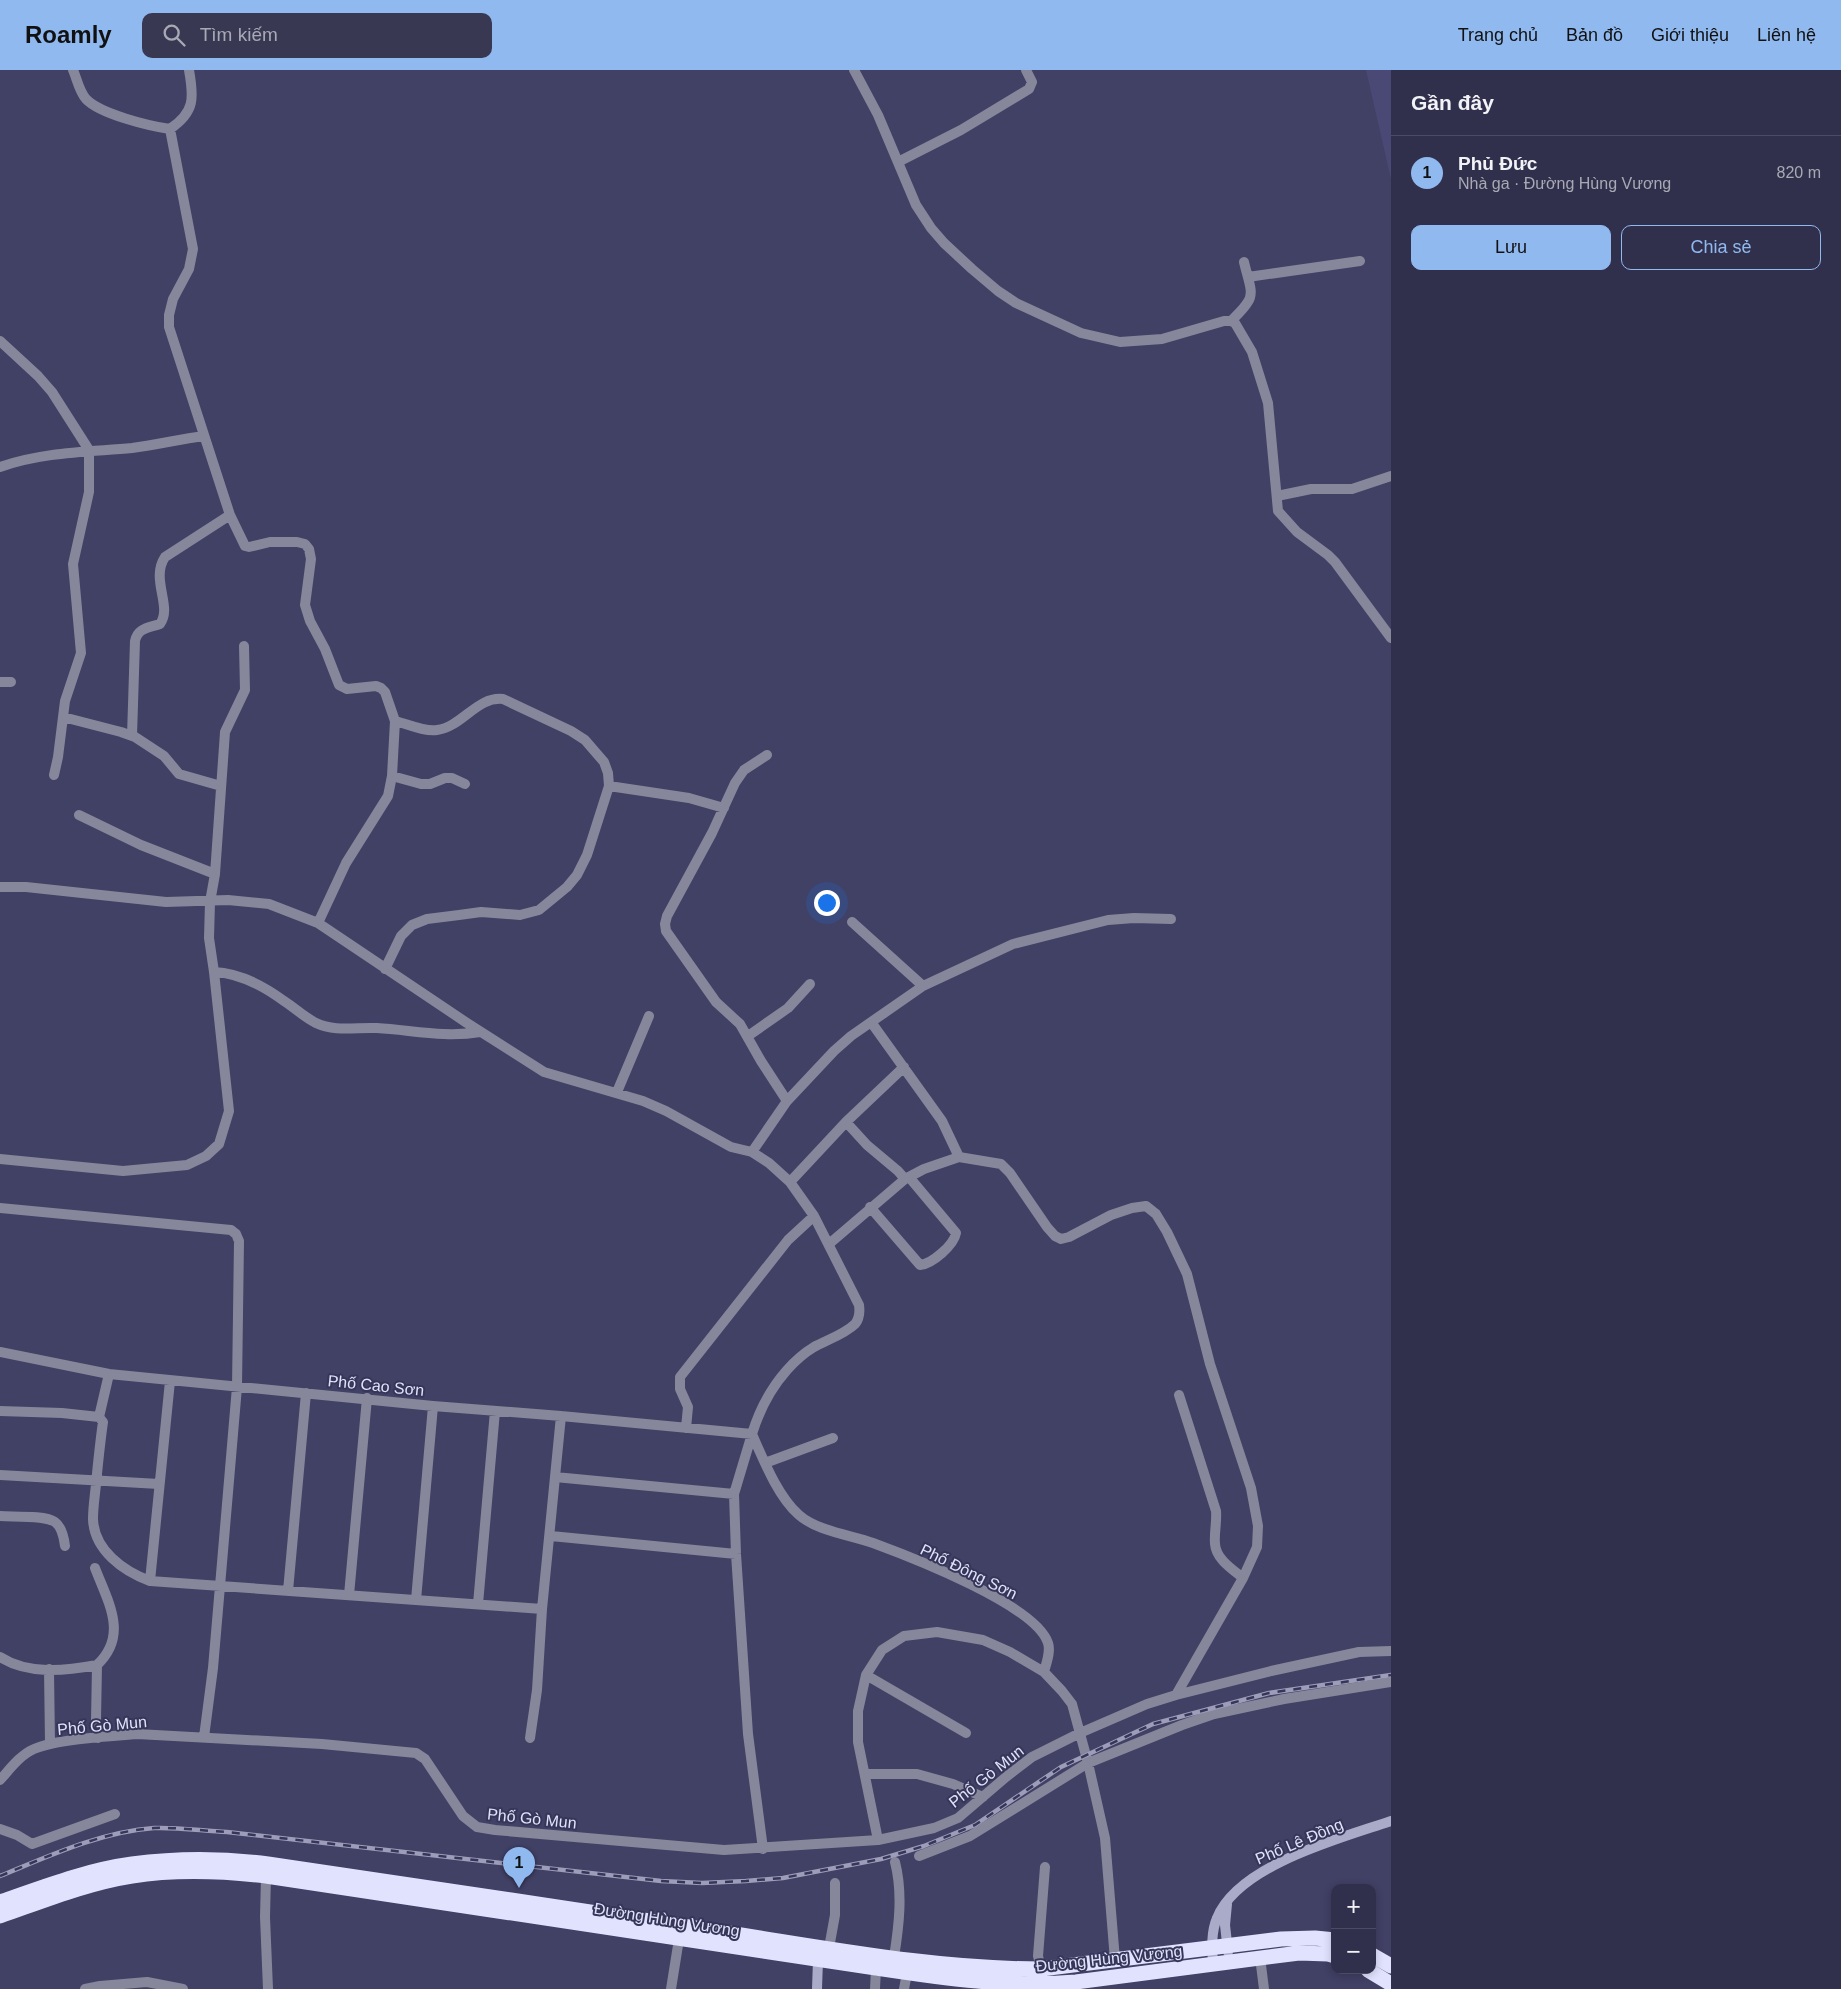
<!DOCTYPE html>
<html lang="vi">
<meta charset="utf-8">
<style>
:root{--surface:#31304c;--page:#393853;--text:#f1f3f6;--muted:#a8a9b5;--line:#4c4b64;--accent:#90b9f0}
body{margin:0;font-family:Helvetica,sans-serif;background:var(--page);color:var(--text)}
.controls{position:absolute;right:15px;bottom:15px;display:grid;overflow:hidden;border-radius:10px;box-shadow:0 2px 8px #0003}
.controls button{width:45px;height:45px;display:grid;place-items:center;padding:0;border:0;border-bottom:1px solid var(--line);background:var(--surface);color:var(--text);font:25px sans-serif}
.you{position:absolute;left:826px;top:832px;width:18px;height:18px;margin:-12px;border:4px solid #fff;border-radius:50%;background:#1a73e8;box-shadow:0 0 0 8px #1a73e833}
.badge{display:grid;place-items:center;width:32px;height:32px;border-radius:50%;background:var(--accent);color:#111;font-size:16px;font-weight:700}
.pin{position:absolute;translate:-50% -41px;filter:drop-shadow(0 1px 2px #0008)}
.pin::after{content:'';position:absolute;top:26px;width:18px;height:15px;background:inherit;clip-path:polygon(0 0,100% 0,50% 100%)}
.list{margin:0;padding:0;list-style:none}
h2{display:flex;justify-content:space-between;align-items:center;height:65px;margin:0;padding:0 20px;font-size:21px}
h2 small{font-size:16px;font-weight:400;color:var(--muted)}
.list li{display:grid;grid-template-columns:32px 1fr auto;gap:15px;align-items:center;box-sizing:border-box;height:75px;padding:0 20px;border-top:1px solid var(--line)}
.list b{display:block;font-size:19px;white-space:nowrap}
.list p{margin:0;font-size:16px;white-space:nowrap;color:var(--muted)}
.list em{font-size:16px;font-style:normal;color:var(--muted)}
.actions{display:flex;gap:10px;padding:15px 20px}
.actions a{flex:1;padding:11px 0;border:1px solid var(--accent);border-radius:10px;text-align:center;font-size:18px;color:var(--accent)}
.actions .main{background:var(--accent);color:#111}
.icon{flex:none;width:28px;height:28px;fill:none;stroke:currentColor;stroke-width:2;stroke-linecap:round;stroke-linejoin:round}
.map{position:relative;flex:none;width:1391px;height:1919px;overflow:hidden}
header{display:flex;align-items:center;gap:30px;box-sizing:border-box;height:70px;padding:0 25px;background:var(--accent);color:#111}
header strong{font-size:24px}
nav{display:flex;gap:28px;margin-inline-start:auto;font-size:18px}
.search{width:350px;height:45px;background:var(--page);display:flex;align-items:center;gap:12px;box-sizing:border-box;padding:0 18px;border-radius:10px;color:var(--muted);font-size:19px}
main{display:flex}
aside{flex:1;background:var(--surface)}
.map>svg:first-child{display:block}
.built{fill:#4a4975}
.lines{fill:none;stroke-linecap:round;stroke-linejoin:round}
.street{stroke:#86879a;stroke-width:10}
.secondary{stroke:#aaabc9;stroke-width:10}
.highway{stroke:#e1e2fe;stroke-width:15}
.rail-casing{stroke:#9d9dba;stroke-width:4.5}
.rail{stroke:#36365a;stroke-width:2.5;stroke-dasharray:8;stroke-linecap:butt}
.labels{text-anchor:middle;stroke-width:4;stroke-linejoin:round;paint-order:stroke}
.street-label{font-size:16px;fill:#e1e2f9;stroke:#36365a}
</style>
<header>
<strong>Roamly</strong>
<div class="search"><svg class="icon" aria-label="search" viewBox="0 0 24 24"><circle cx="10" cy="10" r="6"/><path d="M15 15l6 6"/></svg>Tìm kiếm</div>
<nav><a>Trang chủ</a><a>Bản đồ</a><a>Giới thiệu</a><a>Liên hệ</a></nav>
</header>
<main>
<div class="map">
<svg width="1391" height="1919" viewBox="0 0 1391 1919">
<rect width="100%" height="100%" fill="#414065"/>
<!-- built -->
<path class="built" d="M1366 0H1391V109Z"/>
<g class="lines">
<!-- street -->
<path class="street" d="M73 0C77 9 79 21 86 29 100 44 149 56 170 59 195 42 194 28 189 0
M854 0 878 45 916 135 931 158 944 173 972 199 998 221 1016 233 1081 263 1120 272 1162 269 1224 251H1231L1235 253 1252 282 1268 333 1278 441 1297 462 1328 485 1335 492 1391 568
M170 59 193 179 189 199 173 229 169 245V257L230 445 245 476 249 477 270 472H297L305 474 309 479 311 489 305 535 310 551 325 579 339 615 347 619 376 616 381 618 385 622 395 651 392 706 388 726 346 793 318 853
M898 92 961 60 1029 19 1032 12 1026 0
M1248 207 1360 191
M1231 251C1258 225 1252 226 1244 192
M0 271 38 306 52 322 89 380V422L73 494 81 583 65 631 58 687 54 705
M0 397C42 382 88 382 132 378 156 375 180 369 204 366
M1277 426 1311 419H1352L1391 406
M0 612H11
M63 647 121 662 135 667 164 686 179 704 221 716
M132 666 135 571C138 558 148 558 160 554 173 537 150 509 165 487L230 445
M767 685 744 700 735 713 712 763 667 846 665 854 666 861 716 932 740 954 761 991 787 1031
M392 706 421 714H430L445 708H452L465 714
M609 716 689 728 724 738
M79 745 141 775 215 804
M0 817H26L166 832 228 830 269 834 318 853 467 953 544 1002 643 1031 666 1041 731 1077 752 1082 769 1093 790 1112 814 1146 859 1235C860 1242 860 1248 855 1254 845 1264 827 1270 814 1277 804 1283 795 1291 787 1300 771 1318 759 1341 752 1364 763 1389 778 1427 799 1445 817 1461 851 1465 873 1473 911 1487 1036 1535 1048 1573 1051 1582 1046 1594 1044 1602L1062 1621 1072 1634 1088 1693 1105 1768 1115 1890
M852 852 923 916
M385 899 401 866 412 855 427 849 459 845 481 842 520 845 539 840 567 817 577 805 587 785 609 716 608 703 604 692 585 670 571 661 503 629C477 626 462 657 437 660 424 662 408 654 395 651
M214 902C239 903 265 917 284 931 295 938 304 947 316 953 335 962 356 957 377 958 412 960 445 968 480 962
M871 952 942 1051 959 1087
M748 966 788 938 810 914
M617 1022 649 946
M846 1052 867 1075 898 1101 905 1109
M752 1082 787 1031 834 981 851 966 923 916 1013 874 1108 850 1134 848 1171 849
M0 1089 123 1101 187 1095 206 1086 219 1074 229 1041 214 902 209 868 210 832 215 804 225 662 245 620 244 576
M790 1112 846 1052 904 997
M870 1137 920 1195C932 1194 954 1175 956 1163L909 1107
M0 1138 231 1160 236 1164 239 1171 237 1317 213 1598 204 1667
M829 1174 905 1109 924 1099 959 1087 1001 1094 1010 1103 1047 1157 1055 1166 1061 1169 1069 1167 1111 1145 1132 1138 1146 1136 1156 1144 1167 1162 1187 1204 1210 1294 1251 1418 1258 1456 1257 1477 1243 1508 1176 1625
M0 1282 109 1304 433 1336 561 1346 752 1364 734 1424 736 1484 748 1664 763 1779
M109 1304 99 1347 103 1352C100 1373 98 1393 96 1414 95 1425 93 1437 93 1449 94 1480 123 1501 150 1511L542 1539
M1179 1325 1216 1441C1217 1452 1214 1463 1215 1474 1216 1489 1232 1499 1243 1508
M0 1341 62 1343 99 1347
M686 1358 688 1337 680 1319V1307L788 1170 814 1146
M765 1393 833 1368
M0 1405 159 1414
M555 1407 734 1424
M0 1446C13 1447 45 1445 55 1452 62 1457 64 1468 65 1476
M551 1466 736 1484
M95 1498C108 1532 129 1565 97 1595L96 1650 98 1668
M150 1511 170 1311
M288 1521 306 1323
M349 1525 367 1328
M416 1530 433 1336
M478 1534 495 1341
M0 1587C28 1605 65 1601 97 1595
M49 1599 50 1674
M866 1605 966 1663
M530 1668 537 1620 542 1539 561 1346
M865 1704H917L953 1714 983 1727
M0 1710C10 1699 20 1685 34 1679 57 1669 111 1666 137 1664L322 1674 416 1683 425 1689 463 1746 477 1757 495 1760 724 1780 878 1770 934 1758 958 1748 1006 1707 1032 1687 1080 1663 1147 1634 1176 1625 1271 1601 1359 1582 1391 1581
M0 1759 17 1765 32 1774 115 1744
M878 1770 858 1672V1641L866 1605 882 1580 904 1566 937 1562 983 1570 1010 1582 1044 1602
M919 1786 970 1766 1088 1693 1182 1655 1214 1644 1284 1629 1391 1612
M266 1806 265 1847 268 1919
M829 1878 835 1845V1813
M894 1887C899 1856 903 1823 895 1792
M1260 1887 1264 1919
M1041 1899 1038 1886 1045 1797
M85 1919 100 1916 147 1912 183 1919
M671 1919 679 1869
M875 1919 876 1898
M904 1919 907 1903"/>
<!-- secondary -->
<path class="secondary" d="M1227 1834 1225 1855 1228 1882
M1213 1893C1212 1878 1211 1862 1217 1848 1238 1795 1341 1768 1391 1751
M817 1919 818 1890"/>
<!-- highway -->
<path class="highway" d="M0 1832C43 1817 87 1800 132 1794 177 1788 222 1788 268 1794 419 1816 571 1839 722 1862 827 1878 934 1899 1041 1899L1281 1869 1315 1868 1335 1870
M0 1846C43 1831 87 1813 132 1806 177 1799 222 1801 266 1806L876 1898C943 1908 1009 1918 1076 1912L1299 1883 1328 1884 1335 1886
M1372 1885 1391 1896
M1368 1900 1391 1914"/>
<!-- rail casing -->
<g class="rail-casing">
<path id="rail" d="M0 1806C49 1786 100 1762 154 1758 178 1757 203 1761 227 1762L661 1811 702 1813 746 1811 783 1808 881 1789 924 1776 975 1755 1061 1697 1153 1654 1269 1623 1391 1605"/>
</g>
<!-- rail -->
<use href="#rail" class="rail"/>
</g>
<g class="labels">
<!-- street labels -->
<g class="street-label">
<text transform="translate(376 1315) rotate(6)" y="6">Phố Cao Sơn</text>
<text transform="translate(969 1501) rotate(26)" y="6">Phố Đông Sơn</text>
<text transform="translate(102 1655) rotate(-5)" y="6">Phố Gò Mun</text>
<text transform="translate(986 1706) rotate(-38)" y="6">Phố Gò Mun</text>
<text transform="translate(532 1748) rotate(6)" y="6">Phố Gò Mun</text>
<text transform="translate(1299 1771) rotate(-23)" y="6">Phố Lê Đồng</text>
<text transform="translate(667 1849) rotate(9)" y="6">Đường Hùng Vương</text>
<text transform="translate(1109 1888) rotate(-6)" y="6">Đường Hùng Vương</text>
</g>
</g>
</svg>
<div class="controls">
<button>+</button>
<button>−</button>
</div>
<div class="you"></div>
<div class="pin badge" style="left:519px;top:1818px">1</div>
</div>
<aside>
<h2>Gần đây<small></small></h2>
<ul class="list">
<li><span class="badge">1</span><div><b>Phủ Đức</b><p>Nhà ga · Đường Hùng Vương</p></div><em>820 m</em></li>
</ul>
<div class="actions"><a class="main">Lưu</a><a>Chia sẻ</a></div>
</aside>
</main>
